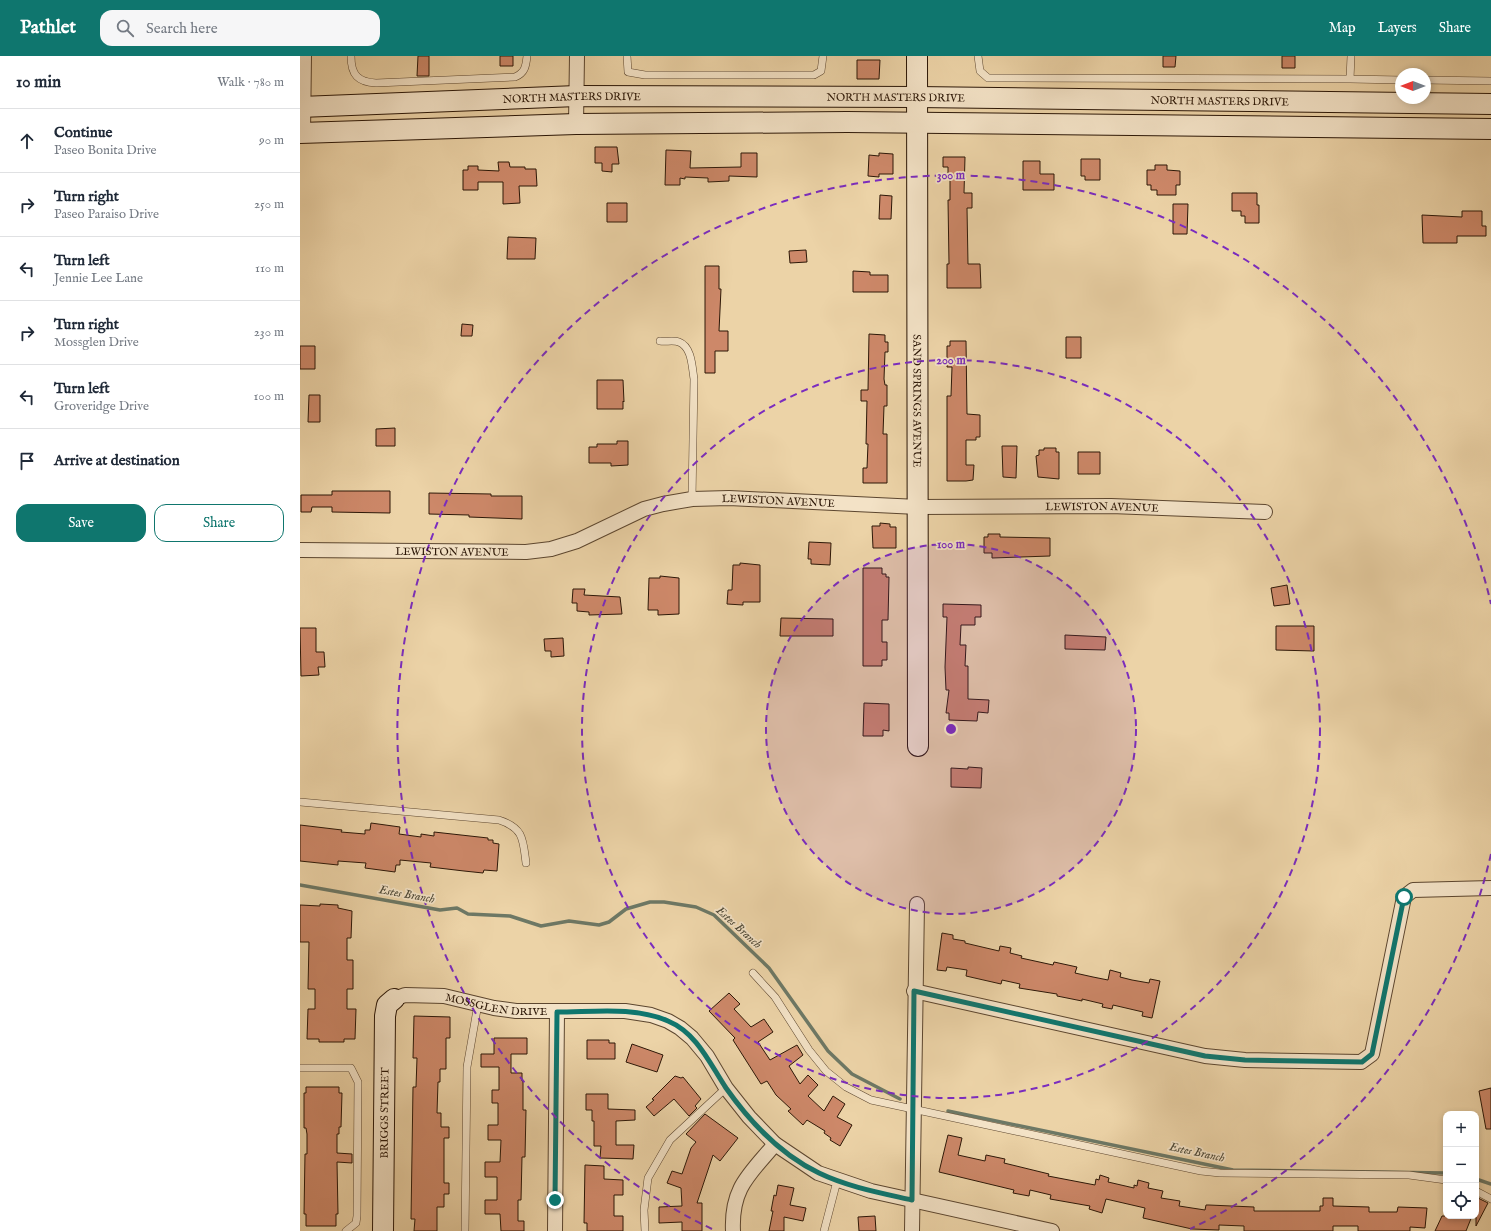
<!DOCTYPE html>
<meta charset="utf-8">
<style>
:root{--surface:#fff;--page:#f6f6f7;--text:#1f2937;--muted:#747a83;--line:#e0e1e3;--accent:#0f766e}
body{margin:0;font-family:"IM FELL English",serif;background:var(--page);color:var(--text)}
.controls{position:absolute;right:12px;bottom:12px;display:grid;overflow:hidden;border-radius:8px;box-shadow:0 2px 6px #0003}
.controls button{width:36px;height:36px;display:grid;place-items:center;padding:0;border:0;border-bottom:1px solid var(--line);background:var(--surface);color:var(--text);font:20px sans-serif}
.compass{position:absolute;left:1095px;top:12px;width:36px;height:36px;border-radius:50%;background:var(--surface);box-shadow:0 2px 6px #0003;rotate:270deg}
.stop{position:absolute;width:12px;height:12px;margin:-9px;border:3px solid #0f766e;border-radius:50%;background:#fff}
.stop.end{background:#0f766e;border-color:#fff;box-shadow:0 1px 4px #0008}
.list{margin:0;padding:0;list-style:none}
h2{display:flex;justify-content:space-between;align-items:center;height:52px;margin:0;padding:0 16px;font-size:17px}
h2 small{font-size:13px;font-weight:400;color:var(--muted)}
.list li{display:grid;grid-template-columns:26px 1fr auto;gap:12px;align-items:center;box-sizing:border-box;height:64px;padding:0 16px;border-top:1px solid var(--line)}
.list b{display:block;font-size:15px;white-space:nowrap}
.list p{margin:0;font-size:13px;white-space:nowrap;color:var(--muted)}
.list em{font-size:13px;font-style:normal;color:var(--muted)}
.actions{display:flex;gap:8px;padding:12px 16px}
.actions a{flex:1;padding:9px 0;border:1px solid var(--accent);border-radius:12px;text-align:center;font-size:14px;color:var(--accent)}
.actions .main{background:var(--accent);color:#fff}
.icon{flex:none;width:22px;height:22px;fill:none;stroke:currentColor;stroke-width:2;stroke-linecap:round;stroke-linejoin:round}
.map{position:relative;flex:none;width:1191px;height:1175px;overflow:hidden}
header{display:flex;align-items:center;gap:24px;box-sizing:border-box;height:56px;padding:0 20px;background:var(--accent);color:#fff}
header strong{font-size:19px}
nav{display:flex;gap:22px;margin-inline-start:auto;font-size:14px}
.search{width:280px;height:36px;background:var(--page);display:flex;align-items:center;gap:10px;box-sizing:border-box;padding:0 14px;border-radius:12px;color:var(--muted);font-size:15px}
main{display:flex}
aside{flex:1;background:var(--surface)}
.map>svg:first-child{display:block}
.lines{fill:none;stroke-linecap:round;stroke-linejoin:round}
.stream{stroke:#6d7865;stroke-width:3.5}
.building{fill:#cd8869;stroke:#2c1707}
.lane-casing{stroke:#5c462f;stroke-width:8}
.street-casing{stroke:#5c462f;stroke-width:16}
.secondary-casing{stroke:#2c1707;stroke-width:22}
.lane{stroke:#f3e2c6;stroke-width:7}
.street{stroke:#f3e2c6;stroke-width:14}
.secondary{stroke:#f3e2c6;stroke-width:20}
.route{stroke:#0f766e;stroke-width:5}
.ring{fill:none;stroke:#7b2cbf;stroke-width:2;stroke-dasharray:7 5}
.labels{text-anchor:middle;stroke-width:3.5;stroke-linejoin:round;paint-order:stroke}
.street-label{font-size:11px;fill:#2c1707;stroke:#f3e2c6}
.water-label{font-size:12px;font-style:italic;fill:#4d4836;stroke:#f3e2c6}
.centre{fill:#7b2cbf;stroke:#f3e2c6;stroke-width:2}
.ring-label{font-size:12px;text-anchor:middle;font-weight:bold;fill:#7b2cbf;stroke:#f3e2c6;stroke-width:3.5;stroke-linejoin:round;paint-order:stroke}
</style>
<header>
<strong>Pathlet</strong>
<div class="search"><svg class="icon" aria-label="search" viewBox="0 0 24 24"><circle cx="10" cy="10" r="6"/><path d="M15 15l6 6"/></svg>Search here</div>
<nav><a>Map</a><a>Layers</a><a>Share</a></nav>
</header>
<main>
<aside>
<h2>10 min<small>Walk · 780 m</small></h2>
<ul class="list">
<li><svg class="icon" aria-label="ahead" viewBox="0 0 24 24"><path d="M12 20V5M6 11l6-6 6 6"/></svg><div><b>Continue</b><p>Paseo Bonita Drive</p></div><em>90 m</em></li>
<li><svg class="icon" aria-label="right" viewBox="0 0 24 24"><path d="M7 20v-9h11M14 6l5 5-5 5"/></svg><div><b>Turn right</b><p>Paseo Paraiso Drive</p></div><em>250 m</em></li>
<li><svg class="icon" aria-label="left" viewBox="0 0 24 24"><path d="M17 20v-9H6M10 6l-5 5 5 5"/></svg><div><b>Turn left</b><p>Jennie Lee Lane</p></div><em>110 m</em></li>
<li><svg class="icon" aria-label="right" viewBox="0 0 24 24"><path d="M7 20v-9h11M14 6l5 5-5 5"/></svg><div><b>Turn right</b><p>Mossglen Drive</p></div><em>230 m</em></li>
<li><svg class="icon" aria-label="left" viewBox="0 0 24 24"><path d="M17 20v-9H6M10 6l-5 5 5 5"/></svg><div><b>Turn left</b><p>Groveridge Drive</p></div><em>100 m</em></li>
<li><svg class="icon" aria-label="arrive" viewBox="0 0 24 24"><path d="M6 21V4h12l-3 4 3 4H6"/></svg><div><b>Arrive at destination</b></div></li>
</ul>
<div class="actions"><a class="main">Save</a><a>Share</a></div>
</aside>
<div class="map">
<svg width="1191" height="1175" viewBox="0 0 1191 1175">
<rect width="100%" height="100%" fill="#ecd3a7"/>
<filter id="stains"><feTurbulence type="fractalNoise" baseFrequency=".005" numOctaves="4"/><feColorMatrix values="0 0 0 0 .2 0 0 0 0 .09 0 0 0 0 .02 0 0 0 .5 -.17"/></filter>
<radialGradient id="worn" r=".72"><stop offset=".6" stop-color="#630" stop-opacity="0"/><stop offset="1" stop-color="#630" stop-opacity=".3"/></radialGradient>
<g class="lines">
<!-- stream -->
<path class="stream" d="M0 829 140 854 157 852 168 858 210 860 241 870 269 865 299 869 309 866 326 853 350 846H364L396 851 414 859 469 912 528 995 552 1018 600 1043
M648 1055 933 1114 1146 1117
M1176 1123 1191 1128"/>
</g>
<!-- building -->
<path class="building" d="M118 0H129V20H117Z
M200 0H213V10H200Z
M863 0H876L875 11H863Z
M982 0H995V12H982Z
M557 4H580L579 23H557Z
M295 91H317L319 108H312V116L302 115V107H295Z
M366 94 391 95 390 112 441 111V97H457V121L429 120V125L408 126V122L385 121V123L380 122V129H365Z
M579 97 593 98V118H579V121L568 120 569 99 579 100Z
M643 101H665L664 137H672V152H667L668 208H680L681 232H647V208H649L648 144H650V122H648V111H643Z
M781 103H800V124H785V120H781Z
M723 105H740V118H754V134H723Z
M198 106H209L210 111H225V113H236L237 130H219L220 147 203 148V126H178V134H163V114H168V110H178V114L199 115Z
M855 109H867V114L880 115V129H876V139H857V134H851V129H847V114H855Z
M932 137H957V149H959V167H945V160H941V155H932Z
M580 139 592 140 591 163H579Z
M307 147H327V166H307Z
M873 148H888L887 178H873Z
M1162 155H1182V170H1186V180H1157V187H1123L1122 159 1162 161Z
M208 181 236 182 235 203H207Z
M506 194 507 206 490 207 489 195Z
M405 210H419V233H421L419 275H428V295H415V317H405Z
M553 215 570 216V219H588V236H553Z
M162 268 173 269 172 280H161Z
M569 278 585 279V286H588V296H585L584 323 585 329H587V350H584L583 378H587V427H563V412H567L568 388H566L567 345H561V334H568Z
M766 281H781V302H766Z
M650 285H666L667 358 680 359V381H676V384H666V409H674L673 424 666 425H647V340H651L652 311H647V290H650Z
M0 290H15V313H0Z
M297 324H323L324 346 323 345V353H297Z
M9 339H20V366H8Z
M95 372V390H76V373Z
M317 385H328V409L311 410V407H289V391H297V388H317Z
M702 390H717L716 422 703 421Z
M744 392H756V396H759V423L738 421 736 400 739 399V394H744Z
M778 396H800V418H778Z
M32 435H90V457L32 456V451H12L11 456H1V439H32Z
M129 437 191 438V440H222V463L169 461V459L129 458Z
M580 467 590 468V471H596V492H573L572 470H580Z
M688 478H700V481L750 482V500L692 502V497H684V481H688Z
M509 486 531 487 530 509 511 508V503H508Z
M440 507 460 509V546H443V549L427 548 428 534H432L433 509H440Z
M563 512H582V518H586V521H589L588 564H582V586H587V604H582V610H563Z
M360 520 379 522V558L358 559V554H348L349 522H360Z
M987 529 990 548 974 550 971 532Z
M273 533H285L284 539 320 541 322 558 289 559V556L277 555V547H272Z
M643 548 681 549V561H675V569H661L660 589H666L665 610H668V643L689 644 688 657 678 656 677 665 649 664V657H646L649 634H646L645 611 647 561H643Z
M481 562 533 563V580H480Z
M976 570H1014V595L976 594Z
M0 572H16V596H24L25 611H18L19 619 1 620Z
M765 579 806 581 805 594 765 593Z
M263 582 264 600 251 601V595H245L244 583Z
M564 647 589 648V675L583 674V680H563Z
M668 711 682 712 681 732 651 731V712L668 713Z
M71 767 100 771 99 778 121 781V778L134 780V776L188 782V784H193V787L199 788 197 815 184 814 183 817 164 815 130 811 131 807 100 804V809H96L95 816 65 812 66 807 38 805V809L0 805V769L42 774 41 776 65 778V774H70Z
M20 848 38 849V852L52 855 51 882H47V904H53V933H47V953H56L55 983H44V986H19V983H7L8 953H15V933H8L9 886H0V849L20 850Z
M642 877 653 879V883L665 885V887L699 895 700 890 711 892 710 897 722 900 721 902 753 909 754 906 777 911 775 917 793 921 808 924 810 914 821 917 820 921 832 924 849 927 850 923 860 925 852 962 842 960 843 956 813 949 812 953 802 951 803 948 782 943V945L757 940V938L719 932 720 928 702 924 701 928 666 920 667 914 647 911 646 915 637 914Z
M429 937 440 948 434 953 451 971 464 963 473 976 458 986 470 1004 497 989 503 999 489 1010 500 1028 508 1019 518 1029 508 1040 524 1055 533 1040 545 1048 537 1061 552 1069 540 1090 530 1084 531 1082 524 1077 525 1075 507 1064 503 1069 488 1055 491 1053 476 1039 467 1025 461 1028 433 984 435 982 409 955Z
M114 960 150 961V982H146V1013H140V1026H138L137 1057H141V1071H149V1082H144V1127H149V1138H144V1151H137V1175H114L115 1163H111L113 1031H116L117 1002H113Z
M194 982H227V998H211V1017H222V1025H223V1054H226L225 1101H222L221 1144H218V1165H224V1175H201L200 1158H185V1144H197V1121H185V1106H200L201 1084H188V1069H198V1047H192V1034H199V1011H181V998H194Z
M287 984H309V987H315V1003H287Z
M332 988 363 999 357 1016 326 1006Z
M375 1020 381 1022 383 1021 401 1043 395 1050 397 1052 389 1060 374 1043 354 1060 346 1051 354 1044 352 1043Z
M6 1031H39V1037H42L41 1071H39V1078H37V1097L52 1098V1107L37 1106 38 1158H36V1170H6V1158H4L5 1098H7V1078L6 1072H4V1037H6Z
M1191 1032V1073H1186L1179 1035Z
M286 1038H308V1053L335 1054V1064L316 1065V1089H334L333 1103 300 1102 301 1090H294V1065H292V1054H286Z
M405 1058 438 1082 420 1105 413 1099 397 1147H402V1175H382V1166L359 1167V1151L382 1150 381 1132 367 1127 372 1115 382 1118 391 1092 396 1086 386 1078Z
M648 1079 662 1082 658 1099 685 1105 686 1099 705 1103 704 1107 749 1118 748 1120 795 1129 796 1123 799 1124 800 1119 809 1122 808 1126 834 1132V1129L837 1130 838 1124 849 1127 848 1132 863 1135 861 1142 880 1145 879 1150 905 1154 906 1149H909L954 1151V1155H1020V1150H1023V1142H1033V1150L1069 1151V1156H1097L1098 1151 1127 1152 1125 1172 1110 1171V1175H1058V1170H1033V1175H944V1170L919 1169V1174L892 1173 843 1162 845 1152 806 1143 802 1157 789 1153 790 1150 750 1143 751 1139 730 1134 729 1140 713 1137 714 1134 639 1116Z
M285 1109 304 1110V1123L323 1124V1139H314V1160H323V1175H287V1167H284Z
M478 1129 494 1132 490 1149 506 1152 503 1165 484 1161V1175H469L473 1155H471L474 1139 476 1140Z
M1176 1141 1188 1147 1176 1170Z
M575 1160 576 1175H559L558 1161Z
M1142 1160H1172L1166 1175H1135Z"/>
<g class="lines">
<!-- lane casing -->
<g class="lane-casing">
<path id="lane" d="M51 0C51 19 58 26 76 27L215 21C225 17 226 10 227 0
M327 0 328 16 345 19H514L521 15 523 0
M678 0 680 15 688 22 1050 23
M1051 0 1050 23 1101 24
M1125 24 1191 25
M360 285C365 286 374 284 379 286 392 291 392 311 394 323L392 443
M0 746 199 764C224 772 223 784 226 807
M453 917 475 941 509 994 526 1015 546 1031 571 1044 901 1115 920 1117 1109 1119 1146 1124
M0 1012H51L58 1026 57 1160 56 1167 46 1175
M1176 1135 1191 1143
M165 1175 167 1011 178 948
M345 1175 344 1154 348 1122 370 1084 426 1032
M524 1175 537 1125"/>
</g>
<!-- street casing -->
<g class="street-casing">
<g id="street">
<path d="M276 68 277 0"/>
<path d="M3 77 4 0"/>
<path id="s1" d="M0 494 226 496 251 493 277 485 344 453 363 448 392 443 429 442 618 451 811 450 965 456"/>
<path d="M614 935 905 1000 945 1004 1061 1006 1072 998 1104 841 1113 834 1191 832"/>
<path id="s2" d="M94 943 105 939 144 940 194 952 216 955H325L351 959 368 965 380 972 392 982 407 1000 426 1032 449 1061 475 1088 518 1117 571 1135 752 1175"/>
<path d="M255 1175 257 956"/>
<path d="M433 1175C431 1132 449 1119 475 1088"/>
<path d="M612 1175 617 848"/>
</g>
</g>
<!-- secondary casing -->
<g class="secondary-casing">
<g id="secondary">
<path id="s3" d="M617 0 618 690"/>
<path id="s4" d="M0 51 277 40 617 41 1191 48"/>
<path d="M0 77 276 68 547 66 1191 73"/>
<path id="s5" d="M83 1175 85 960 87 949 94 943"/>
</g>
</g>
<!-- lane -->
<use href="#lane" class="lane"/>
<!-- street -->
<use href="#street" class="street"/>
<!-- secondary -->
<use href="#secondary" class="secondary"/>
</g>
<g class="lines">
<!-- route -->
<path class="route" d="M255 1144 257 956C293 956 334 950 368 965 397 977 410 1008 426 1032 450 1066 481 1099 519 1117 548 1131 581 1137 612 1144L614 935 905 1000 945 1004 1062 1006 1072 998 1104 841"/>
</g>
<!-- distance rings -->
<circle cx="651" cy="673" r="185" fill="#7b2cbf" fill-opacity=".12"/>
<g class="ring">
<circle cx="651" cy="673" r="185"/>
<circle cx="651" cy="673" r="369"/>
<path d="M1191 798A554 554 0 0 1 890 1173M412 1173A554 554 0 1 1 1191 548"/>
</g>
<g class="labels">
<!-- street labels -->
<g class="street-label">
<text dy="4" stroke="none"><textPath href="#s4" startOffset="596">NORTH MASTERS DRIVE</textPath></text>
<text dy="4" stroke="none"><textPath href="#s4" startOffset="272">NORTH MASTERS DRIVE</textPath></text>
<text dy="4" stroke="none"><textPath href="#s4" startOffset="920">NORTH MASTERS DRIVE</textPath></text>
<text dy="4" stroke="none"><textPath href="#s3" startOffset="345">SAND SPRINGS AVENUE</textPath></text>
<text dy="4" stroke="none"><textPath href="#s1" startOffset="488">LEWISTON AVENUE</textPath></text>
<text dy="4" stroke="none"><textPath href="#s1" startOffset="812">LEWISTON AVENUE</textPath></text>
<text dy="4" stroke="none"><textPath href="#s1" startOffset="152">LEWISTON AVENUE</textPath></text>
<text dy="4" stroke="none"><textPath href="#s2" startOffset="104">MOSSGLEN DRIVE</textPath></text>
<text dy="4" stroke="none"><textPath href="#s5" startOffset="118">BRIGGS STREET</textPath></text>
</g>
<!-- water labels -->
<g class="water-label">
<text transform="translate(107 838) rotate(10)" y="4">Estes Branch</text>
<text transform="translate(439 871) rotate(42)" y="4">Estes Branch</text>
<text transform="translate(897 1096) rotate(12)" y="4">Estes Branch</text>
</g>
</g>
<circle cx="651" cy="673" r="6" class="centre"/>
<g class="ring-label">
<text x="651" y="123">300 m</text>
<text x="651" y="308">200 m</text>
<text x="651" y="492">100 m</text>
</g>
<rect width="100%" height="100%" filter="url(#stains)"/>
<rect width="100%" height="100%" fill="url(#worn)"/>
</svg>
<div class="controls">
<button>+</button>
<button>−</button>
<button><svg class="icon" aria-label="locate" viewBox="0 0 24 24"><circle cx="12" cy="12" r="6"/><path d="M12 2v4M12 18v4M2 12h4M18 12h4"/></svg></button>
</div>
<svg class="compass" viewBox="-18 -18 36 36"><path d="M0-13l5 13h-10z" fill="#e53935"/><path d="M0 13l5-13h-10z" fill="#747a83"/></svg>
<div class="stop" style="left:1104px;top:841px"></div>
<div class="stop end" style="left:255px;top:1144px"></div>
</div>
</main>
